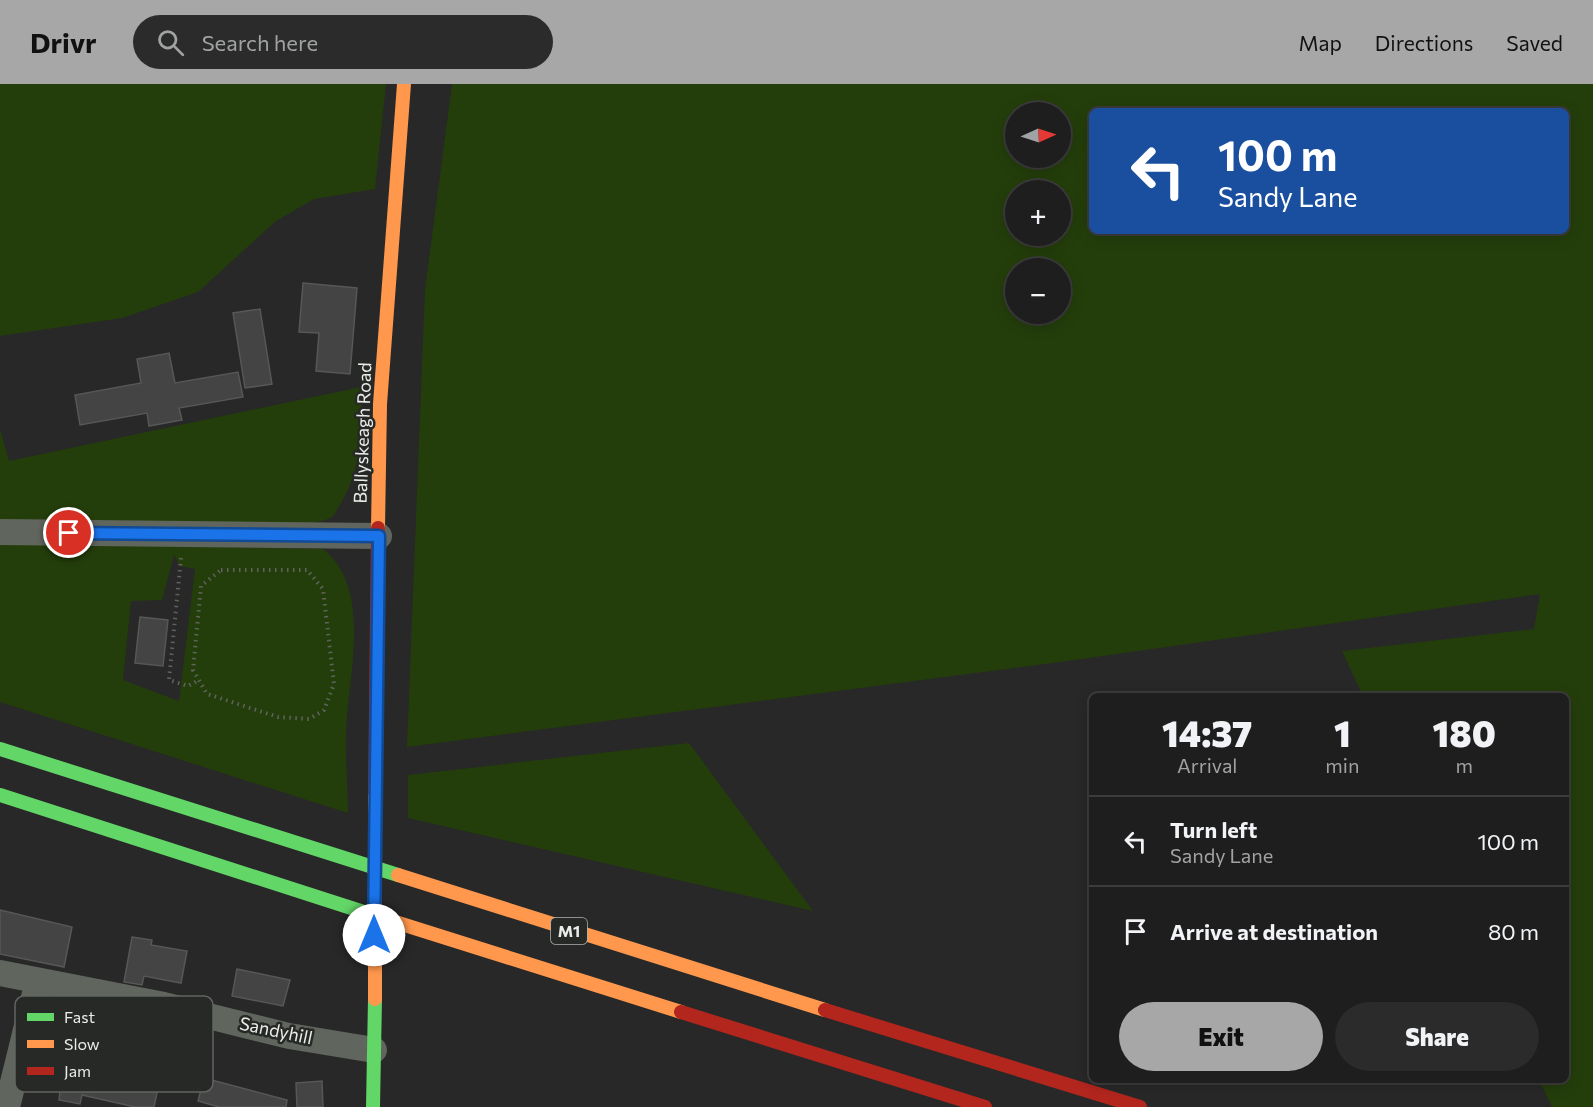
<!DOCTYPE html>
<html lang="en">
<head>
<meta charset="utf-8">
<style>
  body { margin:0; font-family:Commissioner,sans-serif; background:#2a2b2a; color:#f1f3f6; height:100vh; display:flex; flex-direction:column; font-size:22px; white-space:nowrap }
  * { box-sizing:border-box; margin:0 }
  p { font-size:20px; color:#a0a2a4 }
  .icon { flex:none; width:33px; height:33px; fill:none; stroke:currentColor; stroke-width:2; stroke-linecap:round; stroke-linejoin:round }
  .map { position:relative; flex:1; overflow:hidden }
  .details { position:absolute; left:1089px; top:609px; width:480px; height:390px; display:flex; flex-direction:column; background:#1d1e1d; border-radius:9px; box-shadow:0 3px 15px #0003,0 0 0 2px #3b3c3b }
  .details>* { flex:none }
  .guide { position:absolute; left:1089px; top:24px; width:480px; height:126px; border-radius:9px; box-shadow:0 3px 15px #0003,0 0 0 2px #3b3c3b; background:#1a4fa0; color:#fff; overflow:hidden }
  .needle { width:39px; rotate:87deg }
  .controls { position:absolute; left:1005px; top:18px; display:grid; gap:12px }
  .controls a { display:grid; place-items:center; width:66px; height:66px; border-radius:50%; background:#1d1e1d; box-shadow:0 3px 15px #0003,0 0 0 2px #3b3c3b; font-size:30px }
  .pin { position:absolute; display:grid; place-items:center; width:51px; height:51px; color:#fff; margin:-26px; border:3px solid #fff; border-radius:50%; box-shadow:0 2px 6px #0007 }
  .me { position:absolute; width:66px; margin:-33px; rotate:0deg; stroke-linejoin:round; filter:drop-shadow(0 0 4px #0008) }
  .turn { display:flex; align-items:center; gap:21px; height:126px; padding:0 30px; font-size:27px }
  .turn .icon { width:78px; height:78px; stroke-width:2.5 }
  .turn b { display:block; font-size:42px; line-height:51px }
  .eta { display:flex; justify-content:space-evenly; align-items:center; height:102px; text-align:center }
  .eta b { font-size:36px; font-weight:800; line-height:42px }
  .primary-button { display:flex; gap:12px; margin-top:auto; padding:12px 30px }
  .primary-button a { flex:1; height:69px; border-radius:36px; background:#a6a7a6; color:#111; font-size:24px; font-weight:800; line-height:69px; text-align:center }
  .primary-button a+a { background:#2a2b2a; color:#f1f3f6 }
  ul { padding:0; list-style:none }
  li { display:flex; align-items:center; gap:18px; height:90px; padding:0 30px; border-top:2px solid #3b3c3b }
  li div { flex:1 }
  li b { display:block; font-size:22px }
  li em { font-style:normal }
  header { display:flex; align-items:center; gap:36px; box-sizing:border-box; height:84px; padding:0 30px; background:#a6a7a6; color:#111 }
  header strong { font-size:28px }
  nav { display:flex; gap:33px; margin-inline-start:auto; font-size:21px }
  .search { width:420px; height:54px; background:#2a2b2a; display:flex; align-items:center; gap:15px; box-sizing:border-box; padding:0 21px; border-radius:33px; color:#a0a2a4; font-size:22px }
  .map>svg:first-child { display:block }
</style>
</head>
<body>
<header>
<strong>Drivr</strong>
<div class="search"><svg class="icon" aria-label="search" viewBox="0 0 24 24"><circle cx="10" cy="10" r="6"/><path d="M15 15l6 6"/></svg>Search here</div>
<nav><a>Map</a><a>Directions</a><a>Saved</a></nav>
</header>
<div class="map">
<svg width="1593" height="1023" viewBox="0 0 1593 1023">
  <rect width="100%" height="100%" fill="#272827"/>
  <path fill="#243e0b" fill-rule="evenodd" d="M0,0H386L375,105L314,115L276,137L198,208L122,234L0,252Z
    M452,0H1593V1023H1552L1539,996H1566V612H1363L1342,567L1534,545L1540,510L1053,579L407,663L425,206ZM1092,27H1566V147H1092ZM1016,28H1060V74H1016ZM1016,106H1060V152H1016ZM1016,184H1060V230H1016Z
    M361,303C363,344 362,385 340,421C337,425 335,430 332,433C326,437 316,438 309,439L0,436V345L9,377Z
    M0,459L323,465C374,505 347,595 346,650C345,676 348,703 348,729L0,618ZM174,471L180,482L195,485L179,617L123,596L131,517L162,516Z
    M689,659L813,827L408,734V691Z"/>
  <path fill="#434443" stroke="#565756" stroke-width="1.5" d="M303,199L357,204L350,290L316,287L319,249L299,248Z
    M260,225L272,300L245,304L233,229Z
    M169,269L175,299L238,288L243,313L179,324L182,336L149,342L147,329L80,341L75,311L141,299L137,275Z
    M140,533L168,536L163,582L135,579Z
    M0,826L72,843L64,883L0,870Z
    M132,853L152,856L151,861L187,867L181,899L144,892L142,901L124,898Z
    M237,885L290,896L283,922L232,912Z
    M53,974L105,984V987L159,999L154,1023H135L82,1011L80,1020L59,1016L60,1007L46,1004Z
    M204,994L287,1016L286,1023H219L198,1017Z
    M322,997L323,1023H297L296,999Z"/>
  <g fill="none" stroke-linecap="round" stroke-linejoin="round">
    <path stroke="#5f635d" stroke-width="4" stroke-dasharray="1.5 4.5" stroke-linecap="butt" d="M181,474L169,596L188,602L199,596
      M221,486H307L323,505L334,600L324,626L309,635L278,633L207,610L193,586L201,502Z"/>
    <path stroke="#60665d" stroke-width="26" d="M0,448L379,452
      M0,889L164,921L289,952L374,966
      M7,1023L38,897"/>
    <path stroke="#63d668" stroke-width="14" d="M0,665L398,791
      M0,711L373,831
      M373,1023L375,915"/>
    <path stroke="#ff974d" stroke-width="14" d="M378,444L380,320L404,0
      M398,791L825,926
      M373,831L681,928"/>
    <path stroke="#b3261e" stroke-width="14" d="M375,713L378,444
      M825,926L1140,1023
      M681,928L985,1023"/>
    <path stroke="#ff974d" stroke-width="14" d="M375,713V915"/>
  </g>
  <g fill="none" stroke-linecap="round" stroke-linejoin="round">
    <defs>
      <path id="route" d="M69,449L379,452L374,851"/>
    </defs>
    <use href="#route" stroke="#114b97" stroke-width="15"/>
    <use href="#route" stroke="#1a73e8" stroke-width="10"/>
  </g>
  <g text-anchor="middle" stroke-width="5" stroke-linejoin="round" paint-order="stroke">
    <rect fill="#272926" stroke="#b0b2af" stroke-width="1.5" x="551" y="834" width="36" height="26" rx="4.5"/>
    <g font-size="16" font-weight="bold" fill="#eaecea">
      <text x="569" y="853">M1</text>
    </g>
    <g font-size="18" fill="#eaecea" stroke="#272926">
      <text transform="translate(363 349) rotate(-88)" y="6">Ballyskeagh Road</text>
      <text transform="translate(276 947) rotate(12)" y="6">Sandyhill</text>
    </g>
  </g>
  <rect x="15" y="912" width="198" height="96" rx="9" fill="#272926" stroke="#626461" stroke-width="1.5"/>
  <rect x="27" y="929" width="27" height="8" fill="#63d668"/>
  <rect x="27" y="956" width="27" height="8" fill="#ff974d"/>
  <rect x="27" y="983" width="27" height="8" fill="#b3261e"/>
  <g font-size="16" fill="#eaecea">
    <text x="64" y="939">Fast</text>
    <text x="64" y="966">Slow</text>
    <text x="64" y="993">Jam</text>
  </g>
</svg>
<div class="controls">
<a><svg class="needle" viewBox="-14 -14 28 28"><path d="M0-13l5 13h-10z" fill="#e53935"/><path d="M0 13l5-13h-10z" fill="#a0a2a4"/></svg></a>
<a>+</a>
<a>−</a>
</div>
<div class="pin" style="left:69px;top:449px;background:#d93025"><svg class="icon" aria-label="arrive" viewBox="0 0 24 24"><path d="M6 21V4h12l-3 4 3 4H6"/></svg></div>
<svg class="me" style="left:374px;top:851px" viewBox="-20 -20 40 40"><circle r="19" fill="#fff"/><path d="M0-13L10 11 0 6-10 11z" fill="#1a73e8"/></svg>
<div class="guide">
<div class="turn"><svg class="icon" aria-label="left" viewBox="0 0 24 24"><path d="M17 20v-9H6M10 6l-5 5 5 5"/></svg><div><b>100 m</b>Sandy Lane</div></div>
</div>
<section class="details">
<div class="eta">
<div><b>14:37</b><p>Arrival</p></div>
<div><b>1</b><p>min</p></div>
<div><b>180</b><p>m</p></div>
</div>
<ul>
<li><svg class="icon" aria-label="left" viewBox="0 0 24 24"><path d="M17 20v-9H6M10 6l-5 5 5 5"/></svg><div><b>Turn left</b><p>Sandy Lane</p></div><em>100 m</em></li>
<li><svg class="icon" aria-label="arrive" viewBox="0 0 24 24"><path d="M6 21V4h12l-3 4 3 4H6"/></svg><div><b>Arrive at destination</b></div><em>80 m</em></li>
</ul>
<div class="primary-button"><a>Exit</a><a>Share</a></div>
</section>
</div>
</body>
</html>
